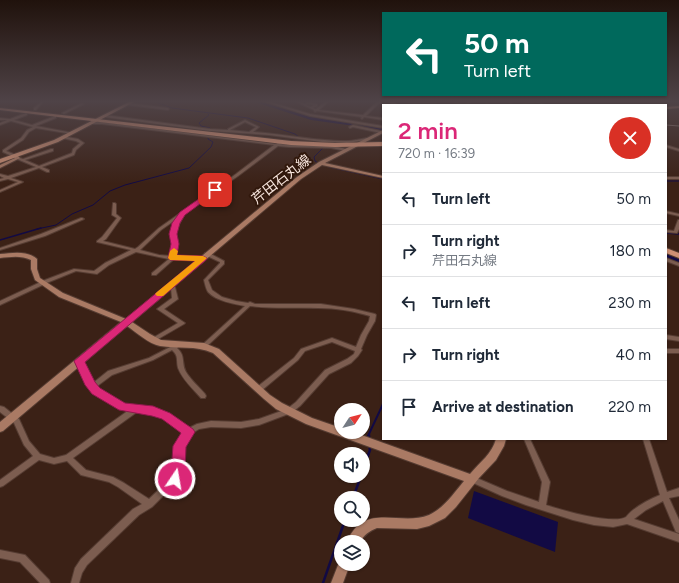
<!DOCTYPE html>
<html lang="en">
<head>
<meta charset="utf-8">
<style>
  body { margin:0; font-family:Figtree,"Noto Sans JP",sans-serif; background:#f6f6f7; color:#1f2937; height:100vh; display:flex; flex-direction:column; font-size:15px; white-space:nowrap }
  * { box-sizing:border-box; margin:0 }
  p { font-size:13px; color:#747a83 }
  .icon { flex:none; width:22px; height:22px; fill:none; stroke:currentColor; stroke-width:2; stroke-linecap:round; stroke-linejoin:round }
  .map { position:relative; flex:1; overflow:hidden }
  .sheet { position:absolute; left:382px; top:104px; width:285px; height:336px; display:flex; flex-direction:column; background:#fff; border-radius:0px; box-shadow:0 1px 3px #0004 }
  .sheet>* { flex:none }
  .top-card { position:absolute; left:382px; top:12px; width:285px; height:84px; border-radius:0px; box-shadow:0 1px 3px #0004; background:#00695c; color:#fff; overflow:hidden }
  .needle { width:26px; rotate:54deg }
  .controls { position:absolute; left:334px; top:403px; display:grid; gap:8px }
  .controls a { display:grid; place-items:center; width:36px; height:36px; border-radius:50%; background:#fff; box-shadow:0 1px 3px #0004; font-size:20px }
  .pin { position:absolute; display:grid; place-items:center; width:34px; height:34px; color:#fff; margin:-17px; border-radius:8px; box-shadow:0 2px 6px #0006 }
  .me { position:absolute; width:44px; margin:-22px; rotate:12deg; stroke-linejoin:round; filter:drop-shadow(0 0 3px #0008) }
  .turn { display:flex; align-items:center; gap:14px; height:84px; padding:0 16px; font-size:18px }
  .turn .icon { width:52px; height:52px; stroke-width:2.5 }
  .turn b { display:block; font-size:28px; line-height:34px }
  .round { display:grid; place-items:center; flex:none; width:42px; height:42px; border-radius:21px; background:#f6f6f7 }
  .overview { display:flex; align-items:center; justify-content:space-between; height:68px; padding:0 16px }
  h1 { font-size:24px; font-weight:600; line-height:30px; color:#db2777 }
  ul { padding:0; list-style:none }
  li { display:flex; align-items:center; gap:12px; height:52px; padding:0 16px; border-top:1px solid #e0e1e3 }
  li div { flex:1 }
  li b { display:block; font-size:15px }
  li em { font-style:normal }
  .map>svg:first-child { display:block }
</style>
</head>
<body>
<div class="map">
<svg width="679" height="583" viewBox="0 0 679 583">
  <rect width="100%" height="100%" fill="#3b2116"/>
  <path fill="#120a44" d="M474,491L558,522L555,552L468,518Z"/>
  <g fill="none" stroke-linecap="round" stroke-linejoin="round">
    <path stroke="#120a44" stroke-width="1" d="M156,102L172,108L248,118L295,134L300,138
      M208,114L209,115L199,123L201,126L210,128L208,130
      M318,163L315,161L314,157L324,147
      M329,167L383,179
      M666,181H679
      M37,229L56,225L72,214L93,205L110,191L125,185L189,168L211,147L213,142L208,139V136"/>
    <path stroke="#120a44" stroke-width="1.5" d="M666,233L679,234
      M0,240L41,228"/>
    <path stroke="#120a44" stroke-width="2" d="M368,436L383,404"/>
    <path stroke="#120a44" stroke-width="2.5" d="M369,435V439
      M363,470L370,450L369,445
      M353,498L361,476
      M323,583L345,520"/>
    <path fill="#120a44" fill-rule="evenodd" d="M255,102H262L312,117L355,122L383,128V132L355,126L311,120Z
      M666,254L679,259V264L666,259Z"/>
    <defs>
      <path id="street" d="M41,102H43L36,110H34V108Z
        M266,102H270L310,114L383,126V128L310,116Z
        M297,102H300L305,104L308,102L317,104V106L313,108L316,109L325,102H328L319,110L363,115L377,102H380L366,116L383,118V120L364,117L362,119L361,118L362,117L317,111L315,112L314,111V110ZM308,104L314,105L311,107L306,105Z
        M407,102H438C433,104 430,103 424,103C418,103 413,105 407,102Z
        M453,102H457L464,105L468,102H471C465,107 459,105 453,102Z
        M509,102H511L513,105H511Z
        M530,102H536L522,105H517Z
        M82,103L84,104L64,114L62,113Z
        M129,103L168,108L169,109L168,110L128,105V104Z
        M487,103L490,105H486V103Z
        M26,113L27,114V115L14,120L32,125L55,116H56V118L36,126L73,133L72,134L36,128L29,132L23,140L6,151L16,155V157H14L3,152V150L21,138L27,130L33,127L11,121L0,125V123L7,120H0V118L10,119Z
        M105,115L210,129L228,130V129L245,120L259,127L253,132C284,134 314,141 345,141C353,141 360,139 367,138L369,139L367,140L347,143L322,142L269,135L210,131L104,117V115ZM245,122L256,127L249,132L230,130Z
        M90,122H102L276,144L279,142L281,143L280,144C300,146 330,142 348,150L346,151L331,148L289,147L278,146L238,176L184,214V215L176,230L175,234L177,243L175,257H203L205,258V259H174L156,275H152V273L169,259L159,257L136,252L109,265L97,274L76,271L49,282L0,305V301L45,280L74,269L94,271L105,263L131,250L97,242V241L102,237L117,218L112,215L113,203H115L116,204V214L121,218L106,239L103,241L135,249L138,247L159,228L236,174L274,145L102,124H91L90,123ZM178,218L172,230L171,234L173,243L171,256L159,255L140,250L161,230Z
        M353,125L381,131L382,132L381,133L353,127L350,128L349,127Z
        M62,136L78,139L84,143L76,150L74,155L42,167L49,170V172H47L39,168L11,178L23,182L0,192V190L18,182L8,179L0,181V179L4,178L0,176V174L8,176L36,167L17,159V157L23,159L51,149H53V151L25,160L39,166L72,153L73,149L80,143L76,141L62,138Z
        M666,145L679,149V151L666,147Z
        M666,177H679V179H666Z
        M666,211L679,214V216L666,213Z
        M81,218H82L84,219L45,236L0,250V248L41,234Z
        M678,220H679V229L677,233L666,232V230L674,231Z
        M205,253H209L224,261V264L208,280L212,290L222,297L236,301L248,303L250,302L255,304H321L354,309L375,314L376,315L375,321L367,335L361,349L362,350L358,356L351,363L329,374L300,406L291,413L259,425L241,428L211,427L199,429L191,434L183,447L182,471L178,481L152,507L139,515L87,565L82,573L79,583H71L75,568L81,559L133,509L142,504L118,487L109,482L81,475L67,461L54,464L39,460L3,486L0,487V480L33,456L24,445L14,423L0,412V406L4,407L19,419L29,441L40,454L54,458L66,455L129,410L121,409L94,393L90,389L88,385L77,361L78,359H82L93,383L108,371L149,358L178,343L180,344L181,345L177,348C186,356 181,363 186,372C191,380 199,387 205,394L206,396L205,398H201C193,389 182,379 178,368C176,360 179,356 172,350L153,360L112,375L96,387L98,389L124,405L153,408L168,414L189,428L197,424L211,421L241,422L259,419L287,409L296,402L325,370L347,359L354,354L355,351L332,342L305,351L298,360L261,391H257L256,389L257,387L294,358L301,349L332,338L356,347L361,335L369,321L370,316C354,311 336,308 318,308C296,307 273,309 250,306L206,347H202L201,346L202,345L245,306C234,304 216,301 208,292C206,289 205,284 204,280L220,263V262L205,255ZM137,412C158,412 168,421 185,433L177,446L174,471L172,477L149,499L124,483L113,477L86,470L73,458Z
        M666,258L679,263V266L666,261Z
        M168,285H172L175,287L178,299L164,309L185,323L184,324L153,342L151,341L150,340L151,339L178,323L157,309L172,298L171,288L168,286Z
        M666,335L679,337V341L666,339Z
        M666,349H679V353H666Z
        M524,439H530L550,482L546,505C561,510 613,525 626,517C628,515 630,512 633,510C641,504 650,499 660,495L643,439H649L667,492L679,488V496L669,498L679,520V533L676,532L663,501L646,510L634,519L679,534V542L627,524L613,527L594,525L573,520L526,505L502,496L469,481L468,479L469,477L472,476L507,491L539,502L542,482Z
        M0,550L25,555L49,580L50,583H40L20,562L0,558Z"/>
      <path id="secondary" d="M383,130V133L325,163L383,176V178L322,165L301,179L132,322L150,334L161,340L204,343L219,349L270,395L282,403L312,418L341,428V432H353L470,474C480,462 492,454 496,439H506L504,446L496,460L479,478L456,507L445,518L429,526L417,529L377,528C369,531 364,535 360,542H347C364,501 400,527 429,515C444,508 454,493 464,481L306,424L276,409L264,399L213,353C195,345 178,349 160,346C149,344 136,332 127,326L3,431L0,432V422L121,322L59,297L35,280L31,269V260C21,255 10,257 0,258V254C12,253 27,250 37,259V269L40,278L63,293L126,319L297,177L319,162Z
        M13,155H17L20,158L0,168V165L15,158L13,156Z
        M341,559V564H350L343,583H331L340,560Z"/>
      <path id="primary" d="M129,102H134L58,142L0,163V159L54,140Z
        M388,102H394L399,105H393Z
        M666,248L679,253V258L666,253Z"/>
      <path id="highway" d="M679,106V108L666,109V107Z
        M0,108L291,141L335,143L383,142V146L335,147L291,145L0,110Z"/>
    </defs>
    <use href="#street" stroke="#553c32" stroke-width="2"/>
    <use href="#secondary" stroke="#553c32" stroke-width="2"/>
    <use href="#primary" stroke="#553c32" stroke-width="2"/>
    <use href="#highway" stroke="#553c32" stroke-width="2"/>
    <use href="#street" fill="#7c5d50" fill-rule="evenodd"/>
    <use href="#secondary" fill="#aa7a64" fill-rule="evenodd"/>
    <use href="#primary" fill="#ce9074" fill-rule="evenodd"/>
    <use href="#highway" fill="#efa382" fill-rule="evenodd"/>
    <path stroke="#968077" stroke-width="1" d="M536,102L547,105
      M666,125L679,126"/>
  </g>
  <linearGradient id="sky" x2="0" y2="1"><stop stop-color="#20120c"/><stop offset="0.55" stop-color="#4f4347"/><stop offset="1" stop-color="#4f4347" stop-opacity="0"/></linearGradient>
  <rect width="679" height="184" fill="url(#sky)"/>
  <path fill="#db2777" stroke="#8e194d" d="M213,189L219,190L185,215L180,223L177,234L179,244L177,255L203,256L207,258L206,260L85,362L95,382L100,388L125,403L153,406L170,413L193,429L195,432L186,447L185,471L180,483L175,485L170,483L168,479L171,471L173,446L181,433L162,419L152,416L119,410L92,394L85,385L74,361L195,261L170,260L168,258L171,244L169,234L172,223L180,212Z"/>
  <path fill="#f59e0b" d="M174,248L178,251L177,255L203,256L207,258L163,296H157L155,294L157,292L195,261L170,260L168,258L170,251Z"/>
  <g text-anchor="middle" stroke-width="4" stroke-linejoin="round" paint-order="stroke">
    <g font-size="14" fill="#f6e4dc" stroke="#31180c">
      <text transform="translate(281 179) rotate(-38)" y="5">芹田石丸線</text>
    </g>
  </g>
</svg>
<div class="controls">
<a><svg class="needle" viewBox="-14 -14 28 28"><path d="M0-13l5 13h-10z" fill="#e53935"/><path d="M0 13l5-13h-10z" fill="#747a83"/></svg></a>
<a><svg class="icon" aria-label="sound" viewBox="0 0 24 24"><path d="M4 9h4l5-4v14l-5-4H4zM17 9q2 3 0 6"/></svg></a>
<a><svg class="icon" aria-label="search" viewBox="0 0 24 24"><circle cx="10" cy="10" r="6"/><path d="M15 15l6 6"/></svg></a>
<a><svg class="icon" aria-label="layers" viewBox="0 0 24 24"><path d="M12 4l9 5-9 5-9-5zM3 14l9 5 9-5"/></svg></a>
</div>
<div class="pin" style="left:215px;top:190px;background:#d93025"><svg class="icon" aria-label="arrive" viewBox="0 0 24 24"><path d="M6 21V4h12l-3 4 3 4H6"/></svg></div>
<svg class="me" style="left:175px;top:479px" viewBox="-20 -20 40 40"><circle r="17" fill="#db2777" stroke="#fff" stroke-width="3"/><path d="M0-11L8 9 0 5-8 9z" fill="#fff"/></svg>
<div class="top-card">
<div class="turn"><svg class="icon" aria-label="left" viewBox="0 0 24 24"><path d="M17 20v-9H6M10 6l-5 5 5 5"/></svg><div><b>50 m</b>Turn left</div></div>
</div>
<section class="sheet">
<div class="overview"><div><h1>2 min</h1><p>720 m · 16:39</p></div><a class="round" style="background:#d93025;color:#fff"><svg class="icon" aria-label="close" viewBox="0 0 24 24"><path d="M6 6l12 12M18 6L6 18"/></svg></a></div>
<ul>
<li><svg class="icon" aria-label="left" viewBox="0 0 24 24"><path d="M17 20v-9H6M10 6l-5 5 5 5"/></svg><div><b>Turn left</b></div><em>50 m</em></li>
<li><svg class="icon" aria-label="right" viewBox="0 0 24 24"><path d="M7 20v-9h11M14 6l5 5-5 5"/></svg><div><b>Turn right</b><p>芹田石丸線</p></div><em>180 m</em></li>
<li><svg class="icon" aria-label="left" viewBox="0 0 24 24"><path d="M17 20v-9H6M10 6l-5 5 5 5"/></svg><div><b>Turn left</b></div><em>230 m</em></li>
<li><svg class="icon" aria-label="right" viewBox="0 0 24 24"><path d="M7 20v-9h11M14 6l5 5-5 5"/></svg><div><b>Turn right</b></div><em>40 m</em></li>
<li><svg class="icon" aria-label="arrive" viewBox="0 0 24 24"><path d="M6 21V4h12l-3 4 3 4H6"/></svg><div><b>Arrive at destination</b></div><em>220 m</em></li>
</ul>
</section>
</div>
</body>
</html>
